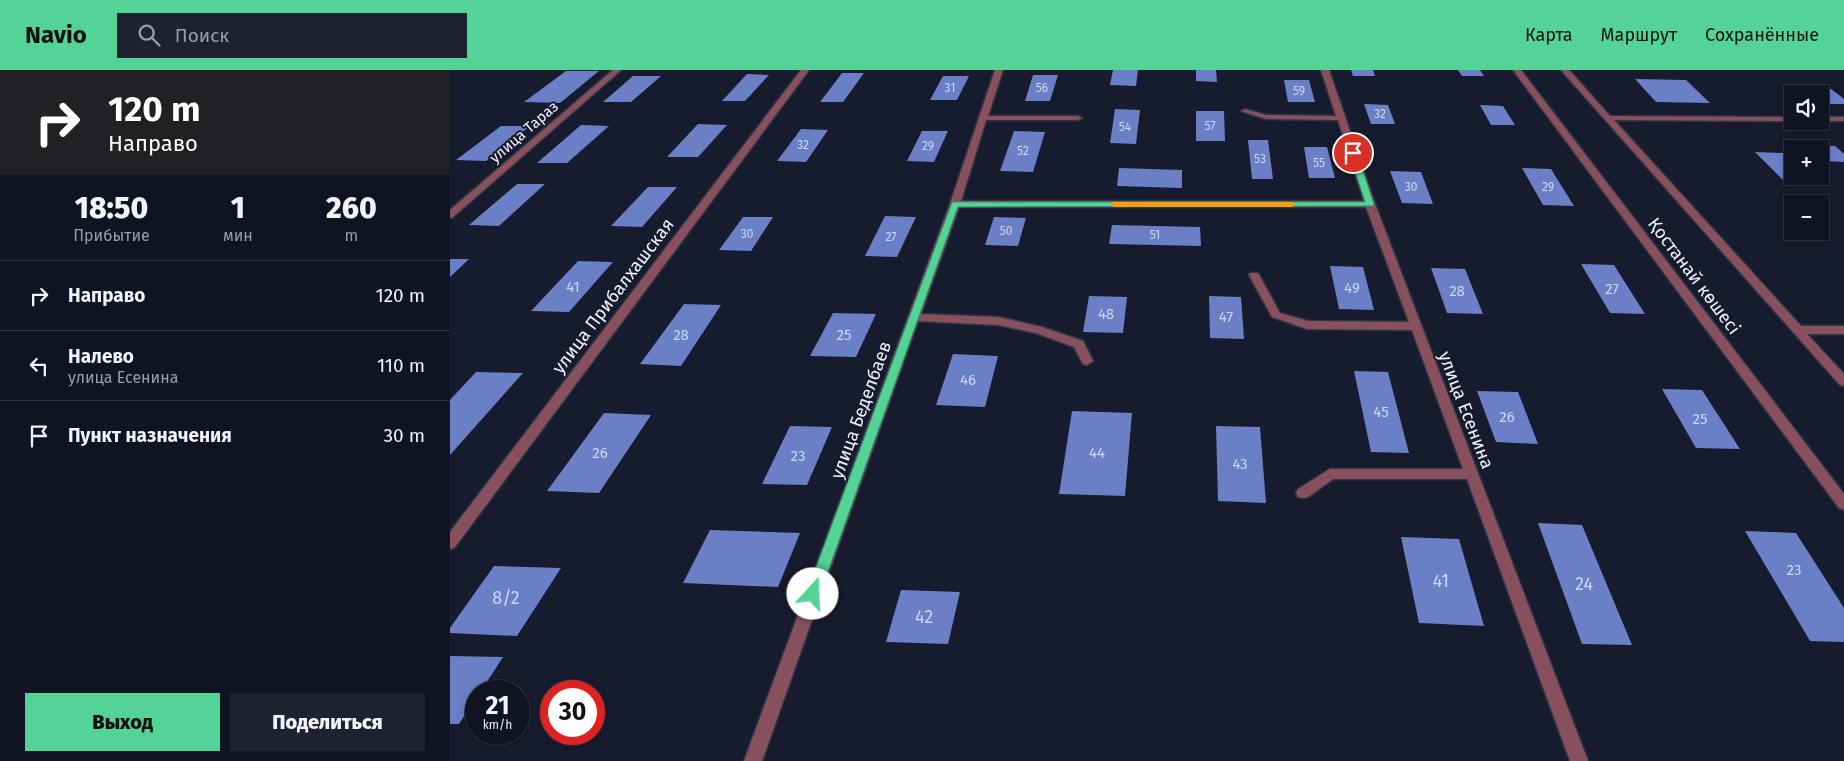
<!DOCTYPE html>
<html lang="ru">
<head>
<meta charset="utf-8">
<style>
  body { margin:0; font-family:"Fira Sans",sans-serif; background:#1e212f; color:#f1f3f6; height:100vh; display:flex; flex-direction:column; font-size:19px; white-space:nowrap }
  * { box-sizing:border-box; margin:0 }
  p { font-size:16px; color:#9c9ea5 }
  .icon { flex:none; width:28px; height:28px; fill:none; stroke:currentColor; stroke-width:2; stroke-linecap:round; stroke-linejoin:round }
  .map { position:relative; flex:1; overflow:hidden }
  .side { display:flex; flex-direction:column; background:#101422; width:450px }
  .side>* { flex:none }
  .hud { background:#202124; color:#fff; overflow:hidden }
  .controls { position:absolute; left:1334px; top:15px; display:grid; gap:10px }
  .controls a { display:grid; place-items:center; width:45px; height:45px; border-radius:0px; background:#101422; box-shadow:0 2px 8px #0003,0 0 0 1px #303340; font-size:25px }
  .speed { position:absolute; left:15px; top:610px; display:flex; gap:10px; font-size:25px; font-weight:700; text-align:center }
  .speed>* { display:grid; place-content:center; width:65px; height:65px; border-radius:50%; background:#101422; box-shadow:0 2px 8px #0003,0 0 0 1px #303340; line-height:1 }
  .speed small { font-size:12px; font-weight:400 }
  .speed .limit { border:8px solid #d22; background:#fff; color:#111 }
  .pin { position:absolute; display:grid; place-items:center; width:42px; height:42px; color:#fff; margin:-21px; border:2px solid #fff; border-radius:50%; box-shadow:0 1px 5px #0007 }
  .me { position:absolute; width:55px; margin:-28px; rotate:20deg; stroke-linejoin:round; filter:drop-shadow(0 0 4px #0008) }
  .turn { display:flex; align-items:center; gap:18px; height:105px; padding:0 25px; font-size:22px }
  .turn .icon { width:65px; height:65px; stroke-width:2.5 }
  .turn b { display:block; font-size:35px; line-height:42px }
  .eta { display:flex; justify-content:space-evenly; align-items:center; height:85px; text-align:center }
  .eta b { font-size:30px; font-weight:800; line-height:35px }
  .cta { display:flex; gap:10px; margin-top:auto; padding:10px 25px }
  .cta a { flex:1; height:58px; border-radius:0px; background:#53d396; color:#111; font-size:20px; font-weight:800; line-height:58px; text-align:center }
  .cta a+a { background:#1e212f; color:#f1f3f6 }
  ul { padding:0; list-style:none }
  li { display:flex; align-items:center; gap:15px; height:70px; padding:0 25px; border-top:1px solid #303340 }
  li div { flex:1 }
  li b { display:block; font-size:19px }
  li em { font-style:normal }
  header { display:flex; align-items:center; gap:30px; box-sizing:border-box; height:70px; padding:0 25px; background:#53d396; color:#111 }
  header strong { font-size:24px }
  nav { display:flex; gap:28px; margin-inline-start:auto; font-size:18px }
  .search { width:350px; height:45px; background:#1e212f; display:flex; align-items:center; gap:12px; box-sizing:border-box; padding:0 18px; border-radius:0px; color:#9c9ea5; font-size:19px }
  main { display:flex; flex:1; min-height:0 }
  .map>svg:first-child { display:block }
</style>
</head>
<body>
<header>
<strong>Navio</strong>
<div class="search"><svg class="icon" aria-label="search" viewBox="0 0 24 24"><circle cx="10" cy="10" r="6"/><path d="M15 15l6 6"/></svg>Поиск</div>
<nav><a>Карта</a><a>Маршрут</a><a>Сохранённые</a></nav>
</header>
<main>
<section class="side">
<div class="hud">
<div class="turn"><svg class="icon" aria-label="right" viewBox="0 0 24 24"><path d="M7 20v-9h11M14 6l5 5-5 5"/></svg><div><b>120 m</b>Направо</div></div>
</div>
<div class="eta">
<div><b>18:50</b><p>Прибытие</p></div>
<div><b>1</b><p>мин</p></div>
<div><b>260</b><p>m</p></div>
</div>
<ul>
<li><svg class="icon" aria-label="right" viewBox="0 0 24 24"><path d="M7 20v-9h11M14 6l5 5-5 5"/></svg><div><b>Направо</b></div><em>120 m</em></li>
<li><svg class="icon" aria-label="left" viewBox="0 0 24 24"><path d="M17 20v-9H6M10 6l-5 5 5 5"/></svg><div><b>Налево</b><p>улица Есенина</p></div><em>110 m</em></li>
<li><svg class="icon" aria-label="arrive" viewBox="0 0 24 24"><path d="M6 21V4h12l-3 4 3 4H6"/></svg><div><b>Пункт назначения</b></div><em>30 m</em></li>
</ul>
<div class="cta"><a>Выход</a><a>Поделиться</a></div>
</section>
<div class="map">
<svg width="1394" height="691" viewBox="0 0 1394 691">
  <rect width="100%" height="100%" fill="#161b2d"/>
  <path fill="#6a7fc6" d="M663,0H688L686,16L660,15Z
    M746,0H766L767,12L746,11Z
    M901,0H923L925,6H903Z
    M1008,0H1030L1034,6H1012Z
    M116,1H149L110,33L74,32Z
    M392,3H414L393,32H370Z
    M297,4L319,5L295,31H272Z
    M583,5H608L600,31H575Z
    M183,6H211L181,32H153Z
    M493,6H519L507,30H480Z
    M1185,9L1236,10L1260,33L1206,32Z
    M834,10H859L865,32H838Z
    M1348,19H1381L1394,29V34H1370V24H1355Z
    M914,34L938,35L945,54H921Z
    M1030,35L1053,36L1065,55H1041Z
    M665,39L690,40L686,74L660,73Z
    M746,41H774L775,71H746Z
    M248,54L277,55L248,87H217Z
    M131,55L159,56L117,93H87Z
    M51,56H80L36,91L6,90Z
    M351,59L378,60L356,92L327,91Z
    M472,61H498L484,92L457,91Z
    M564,61L595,62L583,102L550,101Z
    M798,70H818L823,109H802Z
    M1355,75L1385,76L1394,84V92L1373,91L1370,89V79H1359Z
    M854,77H877L885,108H859Z
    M1305,82L1333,83L1342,92V106H1358L1363,111H1334Z
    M669,98L732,100V118L667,116Z
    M1072,98L1101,99L1124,136L1093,135Z
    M940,101L971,102L983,134L952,133Z
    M67,114H95L49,156L19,155Z
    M198,117H227L192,157L161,156Z
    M435,146L466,147L447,187L415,186Z
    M293,147H323L301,181L269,180Z
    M544,147L576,148L568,176L535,175Z
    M662,155L750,157L751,176L659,174Z
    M0,189H19L0,207Z
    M128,191L163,192L119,242L81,241Z
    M1131,194L1164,195L1195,244L1160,243Z
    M880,196L913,197L924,240L889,239Z
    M981,198L1015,199L1033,244L997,243Z
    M639,226L677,227L673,263L633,262Z
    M759,226L791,227L794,269L760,268Z
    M234,234L271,235L231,296L190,294Z
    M383,243L426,244L406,287L360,286Z
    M503,284L548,286L535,337L486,335Z
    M904,301L938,302L959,383L921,382Z
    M26,302L73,303L0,385V330Z
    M1212,319L1252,320L1290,379L1246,378Z
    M1027,321L1068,322L1088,374L1046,372Z
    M622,341L682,343L675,426L609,424Z
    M154,343L201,345L149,423L97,421Z
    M340,356L382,357L357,415L312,414Z
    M766,356L810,357L816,433L768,431Z
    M1088,453L1132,455L1182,575L1132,574Z
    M260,460L350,463L328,517L233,513Z
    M1295,461L1346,463L1394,538V572L1360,571Z
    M951,467L1009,469L1034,556L969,553Z
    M44,496L111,498L67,566L0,563V558Z
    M451,520L510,522L498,574L436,572Z
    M0,586L53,587L31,621H26V628L9,654H0Z"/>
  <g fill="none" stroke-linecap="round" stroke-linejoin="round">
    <defs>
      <path id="minor" d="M163,0H171L3,147L0,148V140Z
        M351,0H359L5,477L0,479V462Z
        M545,0H553L538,46H628L632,48L628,50H536L511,131H914L888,50L816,49L791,41L795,39L816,45L886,46L871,0H879L925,134L1138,691H1120L1017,409H883L858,427L853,428L848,427L846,423L848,419L880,399H1013L962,260L857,259L822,247L799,205L800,203H808L830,243L858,251L959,252L916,137H509L471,244L548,247L592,257L633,271L643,291L637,295L633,294L624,277L586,263L548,255L468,251L312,691H294L500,134Z
        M1063,0H1071L1394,424V440L1389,438Z
        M1111,0H1119L1160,46L1342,47V51L1164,50L1351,256H1394V264H1357L1394,304V316L1390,315Z
        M1370,47H1394V51H1370Z"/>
    </defs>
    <use href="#minor" stroke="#303546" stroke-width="3"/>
    <use href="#minor" fill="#88505d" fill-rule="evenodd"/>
  </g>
  <path fill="#53d396" stroke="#368962" d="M900,81L907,83L924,134L923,136L508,137L370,524L368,529L363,531L358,529L356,524L502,132H915L899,83Z"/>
  <path fill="#f59e0b" d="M662,132H842L846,134L842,137H665L662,136Z"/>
  <g text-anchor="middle" stroke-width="4" stroke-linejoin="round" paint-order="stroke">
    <g font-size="12" fill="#ced6ef">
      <text x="500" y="22">31</text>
      <text x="592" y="22">56</text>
      <text x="849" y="25">59</text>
      <text x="930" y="48">32</text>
      <text x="760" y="60">57</text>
      <text x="675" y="61">54</text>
      <text x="353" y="79">32</text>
      <text x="478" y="80">29</text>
      <text x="573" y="85">52</text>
      <text x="810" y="93">53</text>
      <text x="869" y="97">55</text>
      <text x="961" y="121">30</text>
      <text x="1098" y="121">29</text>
      <text x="556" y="165">50</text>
      <text x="297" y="168">30</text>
      <text x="705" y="169">51</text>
      <text x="441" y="171">27</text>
    </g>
    <g font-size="15" fill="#eff3fd" stroke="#161b2d">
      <text transform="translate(74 62) rotate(-41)" y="5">улица Тараз</text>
    </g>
    <g font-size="15" fill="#ced6ef">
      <text x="123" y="222">41</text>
      <text x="902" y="223">49</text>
      <text x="1162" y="224">27</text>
      <text x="1007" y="226">28</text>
      <text x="656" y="249">48</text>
      <text x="776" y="252">47</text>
      <text x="231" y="270">28</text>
      <text x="394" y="270">25</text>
      <text x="518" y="315">46</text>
      <text x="931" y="347">45</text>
      <text x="1057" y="352">26</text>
      <text x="1250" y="354">25</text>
      <text x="150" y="388">26</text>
      <text x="647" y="388">44</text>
      <text x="348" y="391">23</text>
      <text x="790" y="399">43</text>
      <text x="1344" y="505">23</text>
    </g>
    <g font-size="18" fill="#eff3fd" stroke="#161b2d">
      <text transform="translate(1244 206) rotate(53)" y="6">Қостанай көшесі</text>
      <text transform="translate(163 226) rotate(-53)" y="6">улица Прибалхашская</text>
      <text transform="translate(411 340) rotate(-70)" y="6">улица Беделбаев</text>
      <text transform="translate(1016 340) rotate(69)" y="6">улица Есенина</text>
    </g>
    <g font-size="18" fill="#ced6ef">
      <text x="991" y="517">41</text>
      <text x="1134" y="520">24</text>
      <text x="56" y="534">8/2</text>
      <text x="474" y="553">42</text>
    </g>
  </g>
</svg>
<div class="controls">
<a><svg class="icon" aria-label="sound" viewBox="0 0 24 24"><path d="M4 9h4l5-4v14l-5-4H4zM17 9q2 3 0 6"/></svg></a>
<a>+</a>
<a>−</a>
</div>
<div class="speed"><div>21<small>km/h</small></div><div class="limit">30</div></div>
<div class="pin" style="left:903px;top:83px;background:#d93025"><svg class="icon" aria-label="arrive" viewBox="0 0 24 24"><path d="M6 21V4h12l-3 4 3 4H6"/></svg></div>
<svg class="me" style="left:363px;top:524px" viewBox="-20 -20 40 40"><circle r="19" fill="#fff"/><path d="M0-13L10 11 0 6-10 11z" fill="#53d396"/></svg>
</div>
</main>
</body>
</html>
